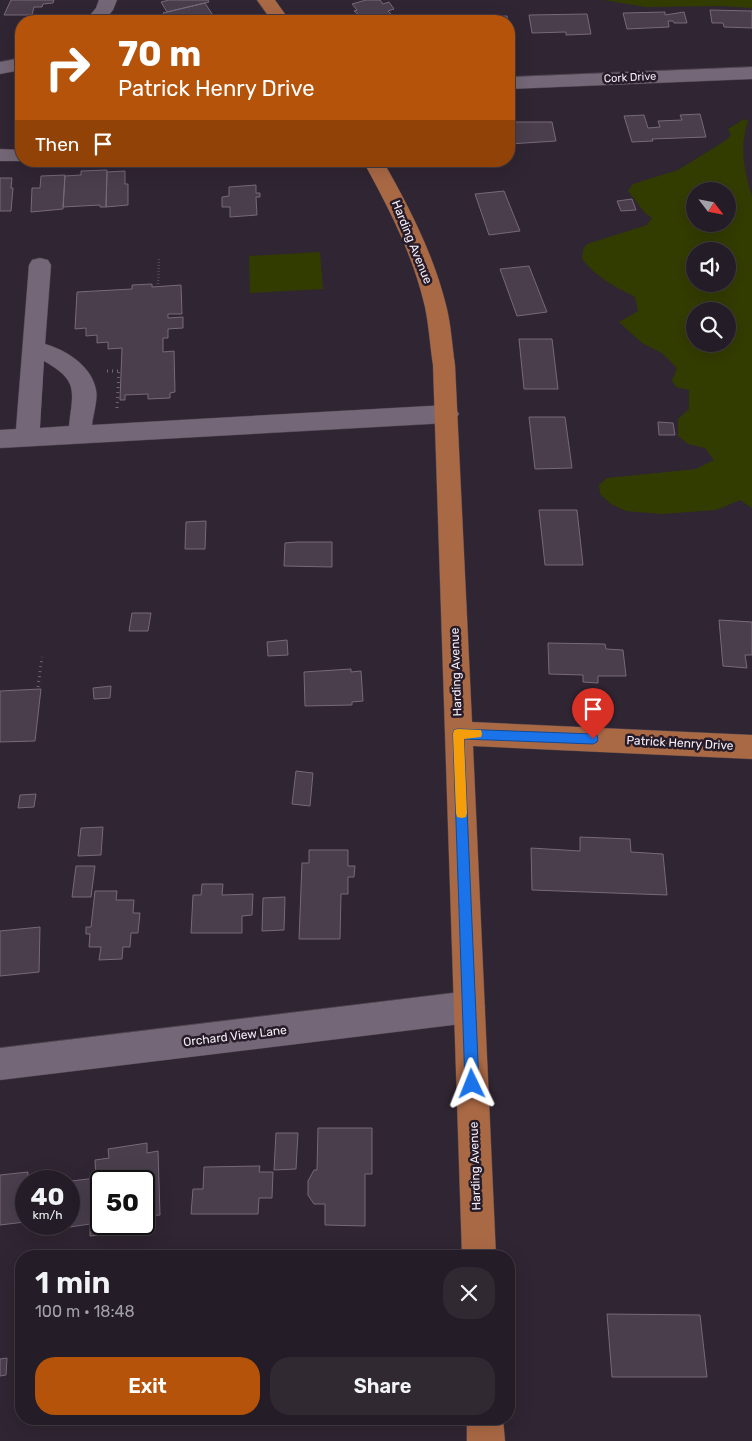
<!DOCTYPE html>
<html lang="en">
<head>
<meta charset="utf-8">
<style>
  body { margin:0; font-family:Rubik,sans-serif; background:#302932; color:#f1f3f6; height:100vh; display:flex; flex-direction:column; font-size:19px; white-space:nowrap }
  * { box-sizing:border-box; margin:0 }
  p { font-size:16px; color:#a3a1a7 }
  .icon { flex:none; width:28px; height:28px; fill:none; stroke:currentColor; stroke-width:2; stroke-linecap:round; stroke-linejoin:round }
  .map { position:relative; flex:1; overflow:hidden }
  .side { position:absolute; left:15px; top:1250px; width:500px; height:175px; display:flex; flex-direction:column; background:#241c26; border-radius:20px; box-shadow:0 5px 20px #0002,0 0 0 1px #413a43 }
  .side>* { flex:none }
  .banner { position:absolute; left:15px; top:15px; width:500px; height:152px; border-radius:20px; box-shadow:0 5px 20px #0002,0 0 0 1px #413a43; background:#b45309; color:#fff; overflow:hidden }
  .needle { width:32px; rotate:122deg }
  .buttons { position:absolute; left:686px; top:182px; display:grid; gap:10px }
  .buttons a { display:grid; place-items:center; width:50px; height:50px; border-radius:50%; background:#241c26; box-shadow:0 5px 20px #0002,0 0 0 1px #413a43; font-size:25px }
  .speed { position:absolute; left:15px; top:1170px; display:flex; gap:10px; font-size:25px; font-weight:700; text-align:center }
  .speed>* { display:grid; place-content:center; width:65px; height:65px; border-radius:50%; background:#241c26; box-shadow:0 5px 20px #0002,0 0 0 1px #413a43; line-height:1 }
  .speed small { font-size:12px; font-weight:400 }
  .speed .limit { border:2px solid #111; border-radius:8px; background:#fff; color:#111 }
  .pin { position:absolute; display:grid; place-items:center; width:42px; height:42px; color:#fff; margin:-51px -21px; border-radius:50% 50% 50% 0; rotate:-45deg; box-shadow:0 0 5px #0007 }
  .pin .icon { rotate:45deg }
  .me { position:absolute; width:55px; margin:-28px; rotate:358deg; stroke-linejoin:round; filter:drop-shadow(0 0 4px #0008) }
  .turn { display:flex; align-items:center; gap:18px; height:105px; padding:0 20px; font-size:22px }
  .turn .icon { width:65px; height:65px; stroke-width:2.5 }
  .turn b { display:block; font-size:35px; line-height:42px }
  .then { display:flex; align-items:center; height:48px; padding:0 20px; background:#0003; gap:10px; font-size:19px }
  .round { display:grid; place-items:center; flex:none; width:52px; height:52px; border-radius:20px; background:#302932 }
  .headline { display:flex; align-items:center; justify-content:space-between; height:85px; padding:0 20px }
  h1 { font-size:30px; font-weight:600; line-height:38px }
  .cta { display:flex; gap:10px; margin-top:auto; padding:10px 20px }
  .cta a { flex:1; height:58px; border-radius:20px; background:#b45309; color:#fff; font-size:20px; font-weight:600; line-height:58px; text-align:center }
  .cta a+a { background:#302932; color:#f1f3f6 }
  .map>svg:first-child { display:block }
</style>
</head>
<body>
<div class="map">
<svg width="752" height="1441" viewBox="0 0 752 1441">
  <rect width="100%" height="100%" fill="#302532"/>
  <path fill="#333c00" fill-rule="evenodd" d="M604,0H752V8L722,6L646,7Z
    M744,119L748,121C739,147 744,170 752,197V508L740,500L716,510L662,514L626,511L611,504L600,494L599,485L607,478L696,469L714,460L705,448L688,444L678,436V419L689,409V390L676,387L672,381L677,368L662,353L642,343L619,322L638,311L635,297C614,286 596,277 582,259L583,250L587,244L647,225L652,218L645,213L628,191L633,184L678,170L725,141L731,135L728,129ZM695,191H728V224H695ZM695,251H728V284H695ZM695,311H728V344H695Z
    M320,252L323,289L250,293L249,256Z"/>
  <path fill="#4a3e4d" stroke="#766979" d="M11,0H54L53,3L43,4L42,7H34L32,15H4Z
    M169,0H208L209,2L167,12L161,2Z
    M366,0H380L383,4L389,2L394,9L388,11L392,15L366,21L354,11L357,10L352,4Z
    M205,3L214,17L217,16L220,21H168L163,13Z
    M710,10L752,11V28L724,27L723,23H712Z
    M665,12V15L684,12L687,23H674L673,21H668L669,27L627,29L623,13Z
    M587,14L591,34L566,35V32L532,33L529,15Z
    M507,16L508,21H448L447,18Z
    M700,114L706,137L652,139L653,141L632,142L624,116L644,115L648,128L660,127L658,121L682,120L680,115Z
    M509,122H552L556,141L509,144Z
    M107,170L106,207H100V205L63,207L65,176L81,175V171Z
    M125,171V184H128V205L106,207L107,172Z
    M65,175L63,209L31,212L32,188H40L41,176Z
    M0,178H12L11,188H13L11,211H0Z
    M256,185V193H260V197H256L257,215L230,217V207H222V197L229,196V187Z
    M504,191L520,231L489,235L475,194Z
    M632,199L636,210L621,211L617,201Z
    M529,266L547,312L517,316L500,269Z
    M152,284V287L181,285L182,314H168V318L183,317V328L168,329V338H163V352L174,351L175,392L170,393V398L148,399V394L125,395V400H120L122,348L108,349V342L97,343V335L86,336V328L75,329L77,292L132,289V285Z
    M519,339H552L558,389H524Z
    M529,417H565L572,468L535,469Z
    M658,422L673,423L675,435H659Z
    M539,510H577L583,565H545Z
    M206,521L205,549H185L186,522Z
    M297,542H332V567L284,566L285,543Z
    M132,613H151L148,631H129Z
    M719,620L752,622V655H745L747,668L723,666Z
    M287,640L288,655L268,656L267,642Z
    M548,643L605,644L606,649L623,650L626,676H598V683L583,682V675L549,674Z
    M351,669V672L361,671L363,701L352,702V705L305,706L304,672Z
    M111,686L110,698L94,699L93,688Z
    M41,689L35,741L0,742V691Z
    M296,771L313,773L310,806L292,804Z
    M36,794L34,807L18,808L20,795Z
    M103,827L101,855L78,856L81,828Z
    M580,837L630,839L631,852L663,854L667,895L532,890L531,848L580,851Z
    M309,850H348V866H355L354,877H348V894H341L340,939H299L302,863H309Z
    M76,866H95L91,897H72Z
    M202,884H223L222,895L253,894L252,915L242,916V933H191L193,895H201Z
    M95,891H117L116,900H134L133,913H140L138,933H131L130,947H123L122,959L99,960L101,947H89L90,934H86V927H91Z
    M285,897L284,930L262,931L263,898Z
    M40,927L39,972L0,976V931Z
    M318,1128H372V1174H365V1226L325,1225V1204H314L308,1195V1181L314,1170H317Z
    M276,1133H298L296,1169L274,1170Z
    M147,1143V1153L158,1151L160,1215L144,1216V1181H101V1224H129V1232L90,1236V1224L70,1227L71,1181L96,1178L95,1160L109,1158L108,1149Z
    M260,1166L259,1172H273L272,1198H259L258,1214H191L193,1189H203L204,1167Z
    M28,1172L25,1222L0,1225V1175Z
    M607,1314L700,1315L707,1377H612Z
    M7,1358L6,1375L0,1376V1359Z"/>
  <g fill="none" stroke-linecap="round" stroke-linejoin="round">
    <defs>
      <path id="minor" d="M99,0H117L113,10L104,21H85L96,8Z
        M21,58V70L0,74V62Z
        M752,67V79L509,89V77Z
        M0,149L21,150V161H25H0Z
        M40,258L48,260L51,265L45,344C66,350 92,366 96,390C98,400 93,415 92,425L447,405L455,408L459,414L455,420L447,423L0,448V430L16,429L29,265L32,260ZM44,361C79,381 73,390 69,426L40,428Z
        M469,991L480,996L485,1007L480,1018L469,1023L0,1080V1048Z"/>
      <path id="major" d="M257,0H275L290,21H272Z
        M363,161H383C409,207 433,253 446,305C451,324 452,345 455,365L472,722L752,735V759L473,746L496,1256H462L433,365C430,346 429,326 425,307C413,255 389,208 363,161Z
        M467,1419H503L505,1441H467Z"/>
    </defs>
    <use href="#minor" stroke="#4d444f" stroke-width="1"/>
    <use href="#major" stroke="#4d444f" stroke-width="1"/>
    <path stroke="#706672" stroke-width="2.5" stroke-dasharray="0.5 2.5" stroke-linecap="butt" d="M158,287L159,258"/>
    <path stroke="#706672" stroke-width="3" stroke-dasharray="1 4" stroke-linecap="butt" d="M107,371H120
      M117,408L119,371
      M38,687L42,657"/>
    <use href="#minor" fill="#746777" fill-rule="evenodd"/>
    <use href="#major" fill="#aa6945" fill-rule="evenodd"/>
  </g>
  <path fill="#1a73e8" stroke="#114b97" d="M458,729L593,734L597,735L598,739L597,742L593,744L464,739L479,1084L477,1088L472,1090L467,1088L465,1084L453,734L454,730Z"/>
  <path fill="#f59e0b" d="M458,729L481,730L482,734L481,737L464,739L467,813L466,817L462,818L457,817L456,813L453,734L454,730Z"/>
  <g text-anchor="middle" stroke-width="5" stroke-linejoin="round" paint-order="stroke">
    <g font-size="11" fill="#f5eef7" stroke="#261b28">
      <text transform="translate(630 77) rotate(-3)" y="4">Cork Drive</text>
    </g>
    <g font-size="12" fill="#f5eef7" stroke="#261b28">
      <text transform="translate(412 242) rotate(68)" y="4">Harding Avenue</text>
      <text transform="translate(456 672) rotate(-92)" y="4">Harding Avenue</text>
      <text transform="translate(680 743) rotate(3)" y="4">Patrick Henry Drive</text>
      <text transform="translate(235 1036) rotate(-7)" y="4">Orchard View Lane</text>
      <text transform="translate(475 1166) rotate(-92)" y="4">Harding Avenue</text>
    </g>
  </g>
</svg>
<div class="buttons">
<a><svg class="needle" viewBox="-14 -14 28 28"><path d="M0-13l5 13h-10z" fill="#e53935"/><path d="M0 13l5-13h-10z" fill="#a3a1a7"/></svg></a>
<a><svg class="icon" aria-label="sound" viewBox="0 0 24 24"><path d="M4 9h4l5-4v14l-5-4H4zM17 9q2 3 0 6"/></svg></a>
<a><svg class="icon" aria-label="search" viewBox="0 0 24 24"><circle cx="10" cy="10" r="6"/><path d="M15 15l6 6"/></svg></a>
</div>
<div class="speed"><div>40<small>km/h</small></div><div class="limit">50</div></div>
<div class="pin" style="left:593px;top:739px;background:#d93025"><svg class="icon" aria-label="arrive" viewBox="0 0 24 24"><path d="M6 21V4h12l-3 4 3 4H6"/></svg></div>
<svg class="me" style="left:472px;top:1084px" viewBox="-20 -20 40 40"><path d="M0-17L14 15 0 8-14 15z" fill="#1a73e8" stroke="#fff" stroke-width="4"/></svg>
<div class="banner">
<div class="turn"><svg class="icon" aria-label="right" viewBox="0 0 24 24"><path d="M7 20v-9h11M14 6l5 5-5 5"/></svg><div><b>70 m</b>Patrick Henry Drive</div></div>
<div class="then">Then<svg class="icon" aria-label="arrive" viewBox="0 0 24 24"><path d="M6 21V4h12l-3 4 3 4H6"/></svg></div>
</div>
<section class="side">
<div class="headline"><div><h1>1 min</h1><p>100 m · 18:48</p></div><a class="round"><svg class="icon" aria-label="close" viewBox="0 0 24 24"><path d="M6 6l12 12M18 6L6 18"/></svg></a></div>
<div class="cta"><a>Exit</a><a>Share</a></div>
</section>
</div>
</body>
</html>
